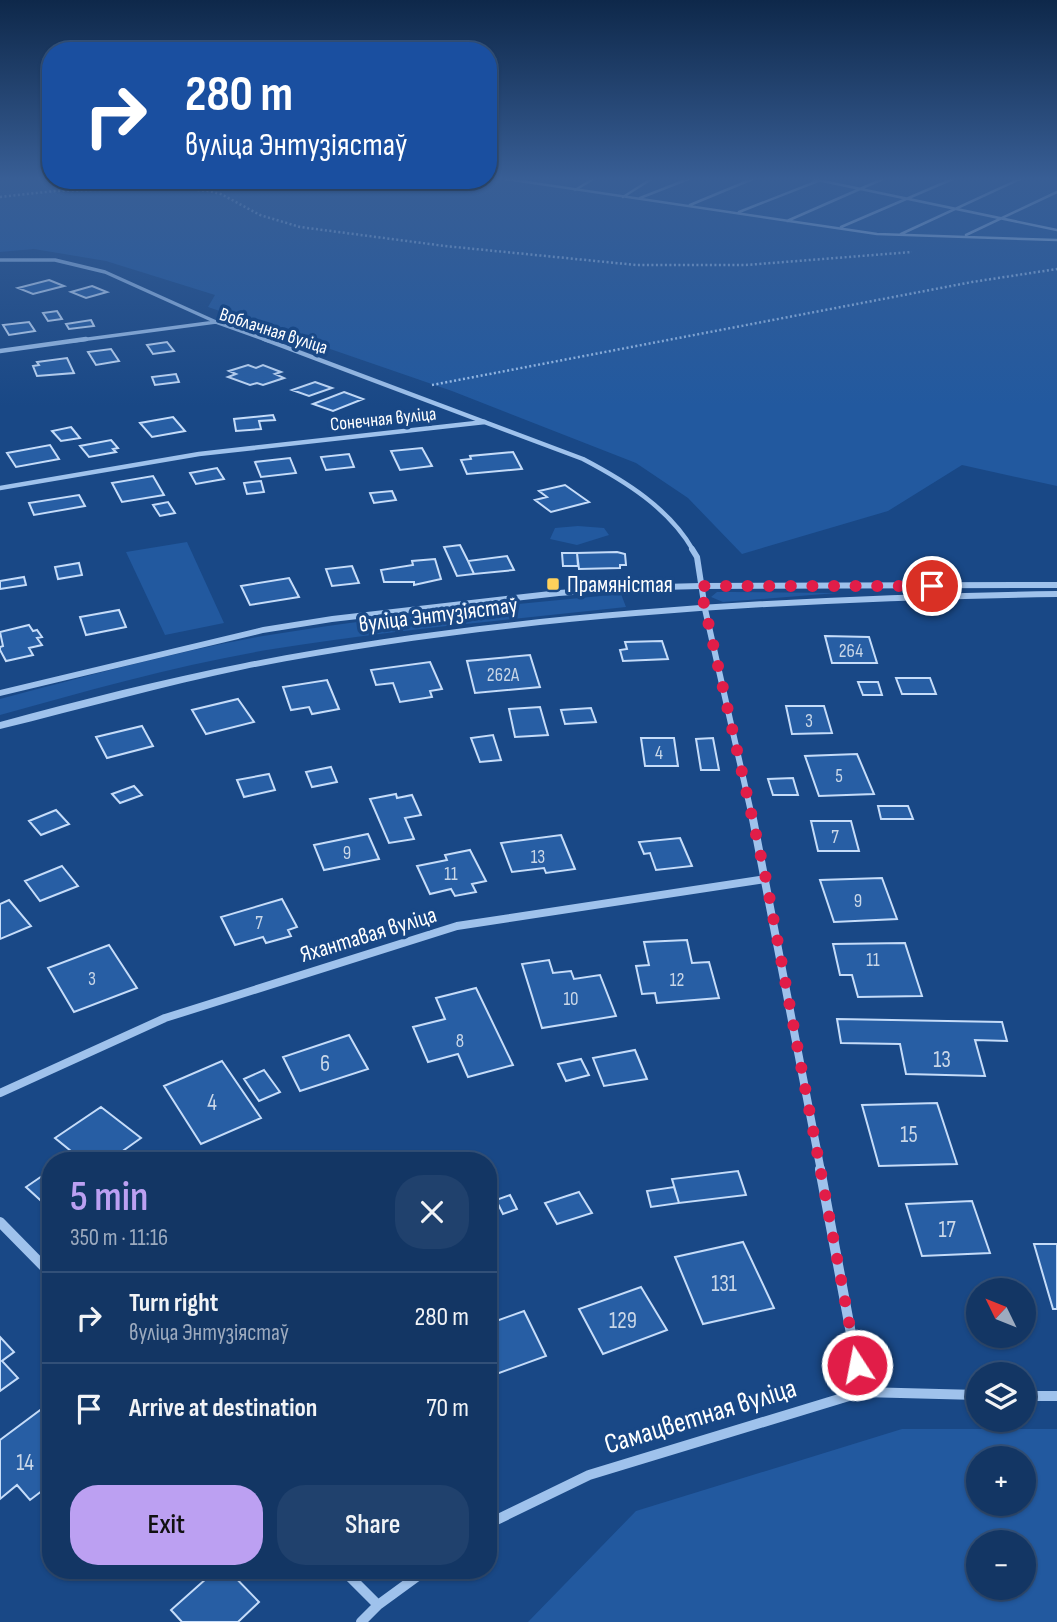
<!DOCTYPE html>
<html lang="en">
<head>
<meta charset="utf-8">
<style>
  body { margin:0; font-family:"Sofia Sans Condensed",sans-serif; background:#20416d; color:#f1f3f6; height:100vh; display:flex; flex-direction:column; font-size:26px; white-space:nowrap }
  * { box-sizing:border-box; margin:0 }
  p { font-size:23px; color:#9dabbf }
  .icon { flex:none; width:38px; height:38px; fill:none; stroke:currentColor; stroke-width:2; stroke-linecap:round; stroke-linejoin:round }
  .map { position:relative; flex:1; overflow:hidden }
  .panel { position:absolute; left:42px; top:1152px; width:455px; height:427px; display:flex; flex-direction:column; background:#133664; border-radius:28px; box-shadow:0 2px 5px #0004,0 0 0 2px #325078 }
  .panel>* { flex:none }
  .hud { position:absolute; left:42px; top:42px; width:455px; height:147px; border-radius:28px; box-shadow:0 2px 5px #0004,0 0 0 2px #325078; background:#1a4fa0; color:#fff; overflow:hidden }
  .needle { width:46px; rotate:313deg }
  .controls { position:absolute; left:966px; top:1278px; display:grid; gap:14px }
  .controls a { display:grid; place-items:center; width:70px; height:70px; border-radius:50%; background:#133664; box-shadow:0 2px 5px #0004,0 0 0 2px #325078; font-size:35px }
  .pin { position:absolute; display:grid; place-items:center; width:60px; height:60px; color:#fff; margin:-30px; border:4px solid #fff; border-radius:50%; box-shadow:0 2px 7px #0007 }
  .me { position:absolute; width:77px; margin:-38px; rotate:349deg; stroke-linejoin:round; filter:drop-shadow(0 0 5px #0008) }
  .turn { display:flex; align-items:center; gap:24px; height:147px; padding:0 28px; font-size:32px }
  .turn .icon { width:91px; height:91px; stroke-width:2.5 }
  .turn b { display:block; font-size:49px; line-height:60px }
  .round { display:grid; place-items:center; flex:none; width:74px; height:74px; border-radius:28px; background:#20416d }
  .overview { display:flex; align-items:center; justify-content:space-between; height:119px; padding:0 28px }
  h1 { font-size:42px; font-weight:600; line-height:52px; color:#bca0f2 }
  .cta { display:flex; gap:14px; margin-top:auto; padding:14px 28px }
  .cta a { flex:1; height:80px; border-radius:28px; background:#bca0f2; color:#111; font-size:28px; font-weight:600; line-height:80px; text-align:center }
  .cta a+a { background:#20416d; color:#f1f3f6 }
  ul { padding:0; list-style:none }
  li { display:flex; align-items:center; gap:21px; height:91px; padding:0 28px; border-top:2px solid #325078 }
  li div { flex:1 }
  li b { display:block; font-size:26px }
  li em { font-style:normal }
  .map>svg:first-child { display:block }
</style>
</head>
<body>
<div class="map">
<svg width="1057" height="1622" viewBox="0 0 1057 1622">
  <rect width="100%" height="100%" fill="#194886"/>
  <path fill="#22599f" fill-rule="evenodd" d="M0,178L468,181L488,178H1057V486L962,465L888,511L742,554L688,498L636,463L452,391L208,307L215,295L106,261L34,249L0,252Z
    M578,526L604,528L609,535L577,545L550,539L555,528Z
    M187,542L224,623L165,635L126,552Z
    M717,592H732L837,593L723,602L711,597Z
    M621,594L626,607C508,620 390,630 273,649C181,664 90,690 0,715V699C87,676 174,652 263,636C381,616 501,606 621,594Z
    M902,1429H1057V1622H528L636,1511ZM978,1458H1024V1503H978ZM978,1542H1024V1587H978Z"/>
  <path fill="#275ea4" stroke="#c5dcf9" stroke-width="2" d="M49,280L64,286L33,294L18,288Z
    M92,286L107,292L86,298L71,292Z
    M57,311L62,319L48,321L43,313Z
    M91,320L94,326L69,329L66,324Z
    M29,322L35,331L9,335L3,325Z
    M167,342L174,351L153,354L147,345Z
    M111,349L119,361L96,365L88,352Z
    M67,358L74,373L37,376L33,366L39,365L37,362Z
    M248,365L256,368L263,365L281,372L275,374L284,378L263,385L257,383L250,385L228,377L236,374L229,371Z
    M176,374L179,382L155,385L152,377Z
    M315,382L332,388L309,396L292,390Z
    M344,392L363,399L333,411L313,404Z
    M273,415L275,420L259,421L261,429L236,431L234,419Z
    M173,417L185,431L152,437L140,423Z
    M71,427L80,438L61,441L52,431Z
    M111,440L118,448L113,449L116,452L89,457L80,446Z
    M50,445L59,459L16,467L7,453Z
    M422,448L432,466L400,470L391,451Z
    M513,452L522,469L467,474L461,460L471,459L470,456Z
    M349,454L354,467L326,470L321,457Z
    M290,458L296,473L261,477L255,462Z
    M217,468L224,479L196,484L190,473Z
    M153,476L164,495L122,502L112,483Z
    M261,481L264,492L247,494L244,483Z
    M565,485L589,502L551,512L535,500L547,497L539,491Z
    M392,491L396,500L374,503L370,493Z
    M79,495L85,506L34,515L29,503Z
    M168,502L175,513L160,516L153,505Z
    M460,545L468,561L474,574L457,576L444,547Z
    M617,552L625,554L626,565H620V568L579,569L577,553Z
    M562,553H577L578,566H563Z
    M507,556L514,570L474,574L468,561Z
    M435,559L441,579L414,585V582H384L381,570L413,565L412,561Z
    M79,563L82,575L58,579L55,567Z
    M352,566L359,583L332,586L326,569Z
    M24,577L26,585L0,589V581Z
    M289,578L299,597L250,605L241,586Z
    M119,610L126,627L86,635L80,617Z
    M29,625L33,631L37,630L42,637L37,638L42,645L29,648L33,655L6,661L0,650V647L3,646L0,632Z
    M825,636L869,637L877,663H832Z
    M662,641L668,659L623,661L620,650L627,649L625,642Z
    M530,655L540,687L475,693L467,661Z
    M430,662L442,689L430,691L432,697L400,702L393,683L376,685L371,670Z
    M896,678H930L936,694H902Z
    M327,680L339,709L312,714L309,707L291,710L283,687Z
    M858,682H878L882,695H863Z
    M238,699L254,722L206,734L192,710Z
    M786,706H824L832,733L792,734Z
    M540,707L548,735L515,737L509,709Z
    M591,708L596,722L565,724L561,710Z
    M142,726L153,746L107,758L96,737Z
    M493,735L501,760L480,762L471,738Z
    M641,738H674L678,766H645Z
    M713,738L719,770H701L696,739Z
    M857,754L874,794L819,796L805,756Z
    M331,767L337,782L312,787L306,772Z
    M269,774L275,790L244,797L237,780Z
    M793,778L798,795H773L768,779Z
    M134,786L142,795L120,803L112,794Z
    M396,794L397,798L412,795L421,815L405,818L414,839L389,843L370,799Z
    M878,806H908L913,819H881Z
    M56,810L69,824L41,835L29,821Z
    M811,821H851L859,851H818Z
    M368,834L379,859L324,870L314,845Z
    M561,835L575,869L546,873L544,868L512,872L501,843Z
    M680,838L692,866L656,870L650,853L644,854L639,842Z
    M470,850L486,881L472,884L476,892L455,896L451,889L430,894L417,866L447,860L445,855Z
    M62,866L78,886L40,901L25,881Z
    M882,878L897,919L834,922L820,880Z
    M282,899L297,927L288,930L291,936L266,943L263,937L235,945L221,917Z
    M9,900L31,926L0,939V904Z
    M687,940L692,963L709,962L719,998L657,1003L655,993L642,994L636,966L649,965L644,942Z
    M905,943L922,996L858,997L852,975H840L833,944Z
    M109,945L137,988L74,1012L48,968Z
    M549,960L553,973L571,971L574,979L600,975L616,1016L542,1028L522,964Z
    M476,988L513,1065L468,1077L458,1054L428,1062L413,1027L445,1019L436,998Z
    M837,1019L1002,1022L1007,1041L975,1040L985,1076L906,1074L900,1044L841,1043Z
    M349,1035L368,1069L300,1091L283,1057Z
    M635,1050L647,1079L604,1086L593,1058Z
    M581,1059L589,1075L566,1081L558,1064Z
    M222,1061L261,1118L201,1144L164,1086Z
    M264,1070L280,1092L259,1101L244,1079Z
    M937,1103L957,1164L879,1166L862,1105Z
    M101,1107L141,1138L110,1160H82L55,1138Z
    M738,1171L746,1195L679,1203L672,1179Z
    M48,1172L51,1175L50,1209L26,1187Z
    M674,1187L679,1203L651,1207L647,1191Z
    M579,1192L592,1213L557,1224L545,1203Z
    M510,1195L517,1209L503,1214L496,1200Z
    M972,1201L990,1253L922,1256L906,1204Z
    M743,1242L774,1308L703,1324L675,1257Z
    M1034,1244H1057V1309H1053Z
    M641,1287L667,1330L603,1354L579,1309Z
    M524,1311L546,1356L488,1377V1324Z
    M0,1337L14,1352L2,1361L18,1378L0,1391Z
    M51,1402V1484L30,1500L17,1485L0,1499V1440Z
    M216,1570H228L259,1602L238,1622H182L171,1610Z"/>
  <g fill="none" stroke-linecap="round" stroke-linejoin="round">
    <path stroke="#9fc2ec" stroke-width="2.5" stroke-dasharray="2 2.5" stroke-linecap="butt" d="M0,197L55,191L178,188L208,191L221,194L260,215L300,227L445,246L636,265H746L912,252
      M432,385L972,282L1057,269"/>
    <path stroke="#9fc2ec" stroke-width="2.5" d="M499,178L877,234L1057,240
      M808,178L1057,230
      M575,190L595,178
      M623,197L653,178
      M640,198L691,178
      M690,205L755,178
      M739,212L818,181
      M787,221L885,178
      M841,227L955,178
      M901,234L1022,178
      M966,235L1057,192"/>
    <path stroke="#9fc2ec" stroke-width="3.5" d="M0,260H55L105,272L216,322L269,341
      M73,341L216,322"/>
    <path stroke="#9fc2ec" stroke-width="4.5" d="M264,339L583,459C625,481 669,508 693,550
      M0,351L86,339
      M0,488L199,454L485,422"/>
    <path stroke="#9fc2ec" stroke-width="6" d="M692,549L697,557L705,609L753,821"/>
    <path stroke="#9fc2ec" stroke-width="8" d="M753,819L821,1171
      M0,1093L165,1018L457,926L766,879"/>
    <path stroke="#9fc2ec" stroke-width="10" d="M820,1169L862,1392
      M0,1222L51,1274
      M1024,1396H1057
      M488,1524L589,1475L862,1392L978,1395
      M343,1570L378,1605
      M361,1622L378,1605L426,1570"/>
    <path fill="#9fc2ec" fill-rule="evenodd" d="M1057,582V588L700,589L625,591L559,596L332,622L263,633L0,696V690L263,627L332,616L559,590L625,585L700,583Z
      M1057,591V597C789,601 508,617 245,669C162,686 82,709 0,729V722C81,700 162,679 245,663C508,611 789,595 1057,591Z"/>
  </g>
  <linearGradient id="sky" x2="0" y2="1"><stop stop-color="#0e284a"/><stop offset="0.44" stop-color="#385e95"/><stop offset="1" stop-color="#385e95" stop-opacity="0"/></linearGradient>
  <rect width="1057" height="406" fill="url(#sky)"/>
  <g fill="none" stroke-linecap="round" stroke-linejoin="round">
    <path stroke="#e11d48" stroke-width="12" stroke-dasharray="0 21.6" d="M857,1365L766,879L700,586H932"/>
  </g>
  <rect fill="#ffd15b" stroke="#194886" stroke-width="2.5" x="546" y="577" width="14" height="14" rx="3.5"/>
  <g text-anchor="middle" stroke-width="7" stroke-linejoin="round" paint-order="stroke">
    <g font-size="19" fill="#fff" stroke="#194886">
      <text transform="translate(274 330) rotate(18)" y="7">Воблачная вуліца</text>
      <text transform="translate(383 418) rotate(-6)" y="7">Сонечная вуліца</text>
    </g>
    <g font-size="19" fill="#c9d7e8">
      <text x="851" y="657">264</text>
      <text x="503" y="681">262А</text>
      <text x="809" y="727">3</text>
      <text x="659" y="759">4</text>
      <text x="839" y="782">5</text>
      <text x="835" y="843">7</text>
      <text x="347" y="859">9</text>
      <text x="538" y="863">13</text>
      <text x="451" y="880">11</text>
      <text x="858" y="907">9</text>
      <text x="259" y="929">7</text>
      <text x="873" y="966">11</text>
      <text x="92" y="985">3</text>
      <text x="677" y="986">12</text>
      <text x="571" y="1005">10</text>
      <text x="460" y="1047">8</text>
    </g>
    <g font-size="23" fill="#fff" stroke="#194886" text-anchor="start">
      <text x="567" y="592">Прамяністая</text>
    </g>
    <g font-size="23" fill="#fff" stroke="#194886">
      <text transform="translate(438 614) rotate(-7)" y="8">вуліца Энтузіястаў</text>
      <text transform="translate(368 934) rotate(-17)" y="8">Яхантавая вуліца</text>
    </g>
    <g font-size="23" fill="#c9d7e8">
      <text x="942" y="1067">13</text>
      <text x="325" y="1071">6</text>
      <text x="212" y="1110">4</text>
      <text x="909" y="1142">15</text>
      <text x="947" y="1237">17</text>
      <text x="724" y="1291">131</text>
      <text x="623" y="1328">129</text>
      <text x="25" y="1470">14</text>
    </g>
    <g font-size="28" fill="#fff" stroke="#194886">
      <text transform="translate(700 1415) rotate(-17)" y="10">Самацветная вуліца</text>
    </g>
  </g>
</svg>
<div class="controls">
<a><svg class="needle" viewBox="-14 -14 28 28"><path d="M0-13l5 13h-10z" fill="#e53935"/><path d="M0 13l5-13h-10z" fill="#9dabbf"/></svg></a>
<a><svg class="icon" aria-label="layers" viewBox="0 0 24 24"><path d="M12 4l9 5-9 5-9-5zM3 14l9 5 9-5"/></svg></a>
<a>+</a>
<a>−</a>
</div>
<div class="pin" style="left:932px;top:586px;background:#d93025"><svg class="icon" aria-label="arrive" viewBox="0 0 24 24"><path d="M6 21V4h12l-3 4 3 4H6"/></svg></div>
<svg class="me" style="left:857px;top:1365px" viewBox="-20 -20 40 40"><circle r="17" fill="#e11d48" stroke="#fff" stroke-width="3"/><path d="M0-11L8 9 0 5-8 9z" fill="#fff"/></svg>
<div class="hud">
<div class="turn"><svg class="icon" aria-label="right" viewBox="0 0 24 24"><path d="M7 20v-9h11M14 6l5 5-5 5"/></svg><div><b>280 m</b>вуліца Энтузіястаў</div></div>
</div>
<section class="panel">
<div class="overview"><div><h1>5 min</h1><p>350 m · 11:16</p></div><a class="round"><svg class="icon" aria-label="close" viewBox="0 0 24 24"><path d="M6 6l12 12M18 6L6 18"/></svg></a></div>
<ul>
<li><svg class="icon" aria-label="right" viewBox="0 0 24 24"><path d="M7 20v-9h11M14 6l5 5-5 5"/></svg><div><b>Turn right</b><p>вуліца Энтузіястаў</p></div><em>280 m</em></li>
<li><svg class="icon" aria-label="arrive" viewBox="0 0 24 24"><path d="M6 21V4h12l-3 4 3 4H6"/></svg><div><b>Arrive at destination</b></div><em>70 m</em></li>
</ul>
<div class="cta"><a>Exit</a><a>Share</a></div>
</section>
</div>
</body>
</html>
